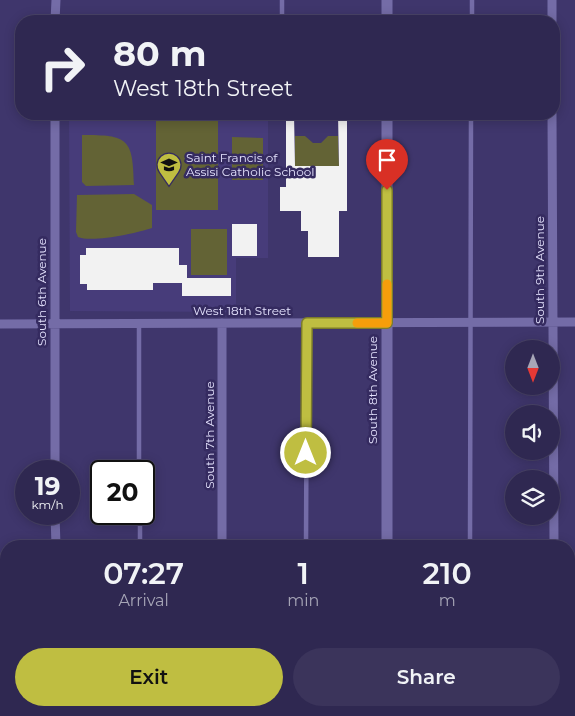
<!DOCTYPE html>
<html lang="en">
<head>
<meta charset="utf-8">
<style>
  body { margin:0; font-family:Montserrat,sans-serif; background:#3b345b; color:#f1f3f6; height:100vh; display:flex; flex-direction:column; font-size:19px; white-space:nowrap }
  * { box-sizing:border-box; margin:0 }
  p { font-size:16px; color:#a7a6b7 }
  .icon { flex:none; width:28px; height:28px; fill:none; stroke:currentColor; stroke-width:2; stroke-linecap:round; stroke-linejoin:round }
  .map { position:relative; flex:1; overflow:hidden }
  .sheet { position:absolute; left:0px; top:540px; width:575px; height:176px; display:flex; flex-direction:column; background:#2f2851; border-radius:20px 20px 0 0; box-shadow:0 2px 12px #0003,0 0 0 1px #4a4468 }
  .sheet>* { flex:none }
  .banner { position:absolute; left:15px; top:15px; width:545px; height:105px; border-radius:20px; box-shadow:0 2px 12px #0003,0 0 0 1px #4a4468; background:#2f2851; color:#f1f3f6; overflow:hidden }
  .needle { width:32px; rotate:180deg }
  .buttons { position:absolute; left:505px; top:340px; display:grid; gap:10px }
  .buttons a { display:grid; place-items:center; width:55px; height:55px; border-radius:50%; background:#2f2851; box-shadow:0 2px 12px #0003,0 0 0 1px #4a4468; font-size:25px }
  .speed { position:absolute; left:15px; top:460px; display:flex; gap:10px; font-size:25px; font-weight:700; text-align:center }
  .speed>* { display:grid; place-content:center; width:65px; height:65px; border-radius:50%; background:#2f2851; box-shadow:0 2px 12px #0003,0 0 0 1px #4a4468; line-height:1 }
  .speed small { font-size:12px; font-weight:400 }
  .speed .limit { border:2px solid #111; border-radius:8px; background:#fff; color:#111 }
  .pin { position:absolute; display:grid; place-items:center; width:42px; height:42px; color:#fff; margin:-51px -21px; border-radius:50% 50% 50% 0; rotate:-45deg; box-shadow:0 0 5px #0007 }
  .pin .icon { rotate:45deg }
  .me { position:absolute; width:55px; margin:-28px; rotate:0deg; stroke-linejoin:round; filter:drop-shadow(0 0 4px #0008) }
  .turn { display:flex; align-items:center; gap:18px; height:105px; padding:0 15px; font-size:22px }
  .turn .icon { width:65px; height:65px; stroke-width:2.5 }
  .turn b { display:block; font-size:35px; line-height:42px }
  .eta { display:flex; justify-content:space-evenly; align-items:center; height:85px; text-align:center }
  .eta b { font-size:30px; font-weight:600; line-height:35px }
  .cta { display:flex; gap:10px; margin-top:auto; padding:10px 15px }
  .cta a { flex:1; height:58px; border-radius:30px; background:#bfbe41; color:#111; font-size:20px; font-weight:600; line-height:58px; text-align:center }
  .cta a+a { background:#3b345b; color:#f1f3f6 }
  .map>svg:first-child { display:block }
</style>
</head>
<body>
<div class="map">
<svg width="575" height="716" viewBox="0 0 575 716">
  <rect width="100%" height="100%" fill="#3f366c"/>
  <path fill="#473c7a" d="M69,114H268V258H236V312L70,311Z
    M399,710H564V716H399Z"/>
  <path fill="#636335" d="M156,114H218V210H156Z
    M82,135C128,135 133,138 134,185L86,186L82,182Z
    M295,136H305L313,143H321L328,136H338L339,166H295Z
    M232,137L263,138V180H232Z
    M134,194L152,205V228C137,233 92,243 78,237L76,232L77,195Z
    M191,229H227V275H191Z"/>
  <path fill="#f2f2f2" d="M286,114H294L295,166H339L338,114H347V211H339V257H308V231H301V211H280V187H286Z
    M232,224H257V256H232Z
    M86,248H179V265H187V278H231V296H182V283H153V290H87V284H80V255H86Z"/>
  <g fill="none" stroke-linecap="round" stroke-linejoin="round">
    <path stroke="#746ca7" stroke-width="4.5" d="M282,0V21
      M472,21V0
      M139,323V471
      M140,514V546
      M306,546L307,323
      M470,546L471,114
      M141,710V716
      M305,710V716"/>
    <path stroke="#746ca7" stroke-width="9" d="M552,0V21
      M55,21L56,0
      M55,114V471
      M552,114L554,546
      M222,323V546
      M0,324L575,322
      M55,514L56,546
      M0,654H6
      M569,654H575
      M56,716V710
      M222,716V710"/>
    <path stroke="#746ca7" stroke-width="11" d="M387,21V0
      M387,114V546
      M388,710V716"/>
  </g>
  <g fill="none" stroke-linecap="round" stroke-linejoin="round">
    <defs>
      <path id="route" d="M306,453L307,323H387V190"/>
    </defs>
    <use href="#route" stroke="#7c7c2a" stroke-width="12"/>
    <use href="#route" stroke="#bfbe41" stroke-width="9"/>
    <path stroke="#f59e0b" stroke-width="9" d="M357,323H387V284"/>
  </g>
  <defs>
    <symbol id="school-pin" viewBox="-11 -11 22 30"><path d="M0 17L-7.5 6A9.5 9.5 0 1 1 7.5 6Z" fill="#bfbe41" stroke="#352b60"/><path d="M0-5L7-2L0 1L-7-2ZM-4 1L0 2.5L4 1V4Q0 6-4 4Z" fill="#111"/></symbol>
  </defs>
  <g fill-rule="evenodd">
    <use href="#school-pin" x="155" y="151" width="28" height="38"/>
  </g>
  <g text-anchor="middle" stroke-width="5" stroke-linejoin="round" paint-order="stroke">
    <g font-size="12" fill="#e5e3fe" stroke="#352b60" text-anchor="start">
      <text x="186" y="162">Saint Francis of<tspan x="186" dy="14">Assisi Catholic School</tspan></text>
    </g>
    <g font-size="12" fill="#e5e3fe" stroke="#352b60">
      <text transform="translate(540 270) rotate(-90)" y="4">South 9th Avenue</text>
      <text transform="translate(42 292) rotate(-90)" y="4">South 6th Avenue</text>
      <text x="242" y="315">West 18th Street</text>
      <text transform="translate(373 390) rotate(-90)" y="4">South 8th Avenue</text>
      <text transform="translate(210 435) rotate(-90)" y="4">South 7th Avenue</text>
    </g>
  </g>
</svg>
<div class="buttons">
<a><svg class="needle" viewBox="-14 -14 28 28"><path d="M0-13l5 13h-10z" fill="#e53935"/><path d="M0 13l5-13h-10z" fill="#a7a6b7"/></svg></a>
<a><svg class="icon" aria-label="sound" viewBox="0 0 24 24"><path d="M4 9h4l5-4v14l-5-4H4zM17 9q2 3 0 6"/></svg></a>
<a><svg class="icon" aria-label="layers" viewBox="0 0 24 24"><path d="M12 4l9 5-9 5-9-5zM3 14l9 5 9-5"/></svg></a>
</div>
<div class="speed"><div>19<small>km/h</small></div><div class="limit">20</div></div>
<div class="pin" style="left:387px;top:190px;background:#d93025"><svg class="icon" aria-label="arrive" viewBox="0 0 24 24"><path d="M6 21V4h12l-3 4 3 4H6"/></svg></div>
<svg class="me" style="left:306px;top:453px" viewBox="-20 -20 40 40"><circle r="17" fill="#bfbe41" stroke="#fff" stroke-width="3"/><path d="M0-11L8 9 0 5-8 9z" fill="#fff"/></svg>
<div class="banner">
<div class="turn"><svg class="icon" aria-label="right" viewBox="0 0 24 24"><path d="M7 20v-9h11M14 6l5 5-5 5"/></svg><div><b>80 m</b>West 18th Street</div></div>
</div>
<section class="sheet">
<div class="eta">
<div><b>07:27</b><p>Arrival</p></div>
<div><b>1</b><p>min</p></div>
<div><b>210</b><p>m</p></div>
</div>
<div class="cta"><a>Exit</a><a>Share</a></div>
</section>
</div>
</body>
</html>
